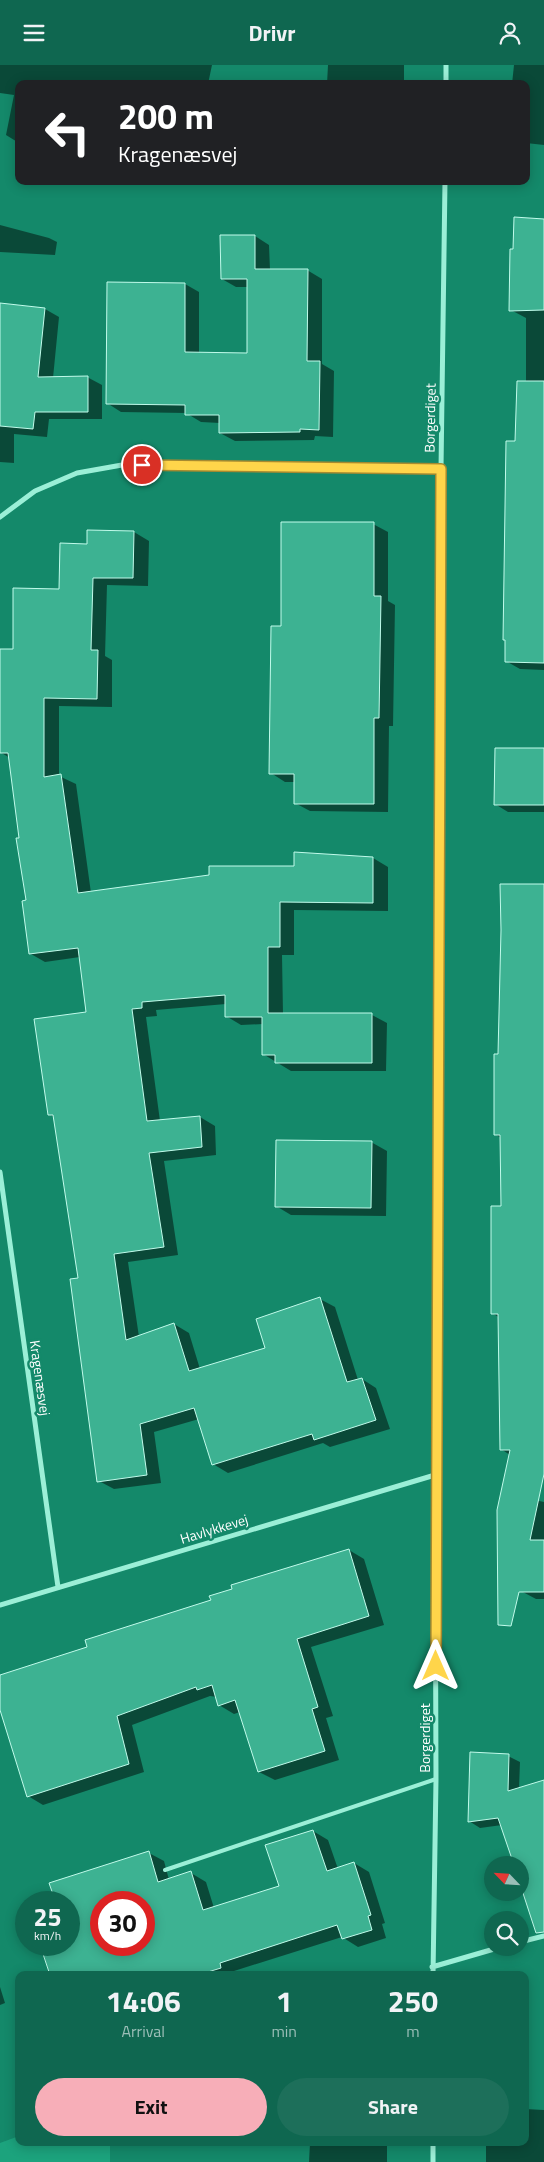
<!DOCTYPE html>
<html lang="en">
<head>
<meta charset="utf-8">
<style>
  body { margin:0; font-family:"Titillium Web",sans-serif; background:#1d6f5a; color:#f1f3f6; height:100vh; display:flex; flex-direction:column; font-size:19px; white-space:nowrap }
  * { box-sizing:border-box; margin:0 }
  p { font-size:16px; color:#9bbeb7 }
  .icon { flex:none; width:28px; height:28px; fill:none; stroke:currentColor; stroke-width:2; stroke-linecap:round; stroke-linejoin:round }
  .map { position:relative; flex:1; overflow:hidden }
  .sheet { position:absolute; left:15px; top:1906px; width:514px; height:175px; display:flex; flex-direction:column; background:#0f6750; border-radius:10px; box-shadow:0 2px 12px #0003 }
  .sheet>* { flex:none }
  .hud { position:absolute; left:15px; top:15px; width:515px; height:105px; border-radius:10px; box-shadow:0 2px 12px #0003; background:#202124; color:#fff; overflow:hidden }
  .needle { width:32px; rotate:295deg }
  .fabs { position:absolute; left:484px; top:1791px; display:grid; gap:10px }
  .fabs a { display:grid; place-items:center; width:45px; height:45px; border-radius:50%; background:#0f6750; box-shadow:0 2px 12px #0003; font-size:25px }
  .speed { position:absolute; left:15px; top:1826px; display:flex; gap:10px; font-size:25px; font-weight:700; text-align:center }
  .speed>* { display:grid; place-content:center; width:65px; height:65px; border-radius:50%; background:#0f6750; box-shadow:0 2px 12px #0003; line-height:1 }
  .speed small { font-size:12px; font-weight:400 }
  .speed .limit { border:8px solid #d22; background:#fff; color:#111 }
  .pin { position:absolute; display:grid; place-items:center; width:42px; height:42px; color:#fff; margin:-21px; border:2px solid #fff; border-radius:50%; box-shadow:0 1px 5px #0007 }
  .me { position:absolute; width:55px; margin:-28px; rotate:0deg; stroke-linejoin:round; filter:drop-shadow(0 0 4px #0008) }
  .turn { display:flex; align-items:center; gap:18px; height:105px; padding:0 20px; font-size:22px }
  .turn .icon { width:65px; height:65px; stroke-width:2.5 }
  .turn b { display:block; font-size:35px; line-height:42px }
  .eta { display:flex; justify-content:space-evenly; align-items:center; height:85px; text-align:center }
  .eta b { font-size:30px; font-weight:700; line-height:35px }
  .cta { display:flex; gap:10px; margin-top:auto; padding:10px 20px }
  .cta a { flex:1; height:58px; border-radius:30px; background:#f7aeb8; color:#111; font-size:20px; font-weight:700; line-height:58px; text-align:center }
  .cta a+a { background:#1d6f5a; color:#f1f3f6 }
  header { display:flex; justify-content:space-between; align-items:center; height:65px; padding:0 20px; background:#0f6750; font-size:22px; font-weight:700 }
  .map>svg:first-child { display:block }
</style>
</head>
<body>
<header><svg class="icon" aria-label="menu" viewBox="0 0 24 24"><path d="M4 6h16M4 12h16M4 18h16"/></svg>Drivr<svg class="icon" aria-label="person" viewBox="0 0 24 24"><circle cx="12" cy="8" r="4"/><path d="M4 21q1-7 8-7t8 7"/></svg></header>
<div class="map">
<svg width="544" height="2097" viewBox="0 0 544 2097">
  <rect width="100%" height="100%" fill="#14896a"/>
  <path fill="#1ca37d" d="M19,2071V2078H110V2097H0V2078Z"/>
  <path fill="#0007" fill-rule="evenodd" d="M0,0H212L208,19H19V78L6,70L14,30L0,28Z
    M328,0H404V19H327Z
    M514,0H544V80L526,78V19H512Z
    M544,155V605L520,604L506,596V575L516,377L526,357V253L511,245L514,185Z
    M0,160L49,173L57,177L55,190L0,187Z
    M255,171L269,180L270,205H307L322,214V299L334,306L333,372L315,371L314,375L235,376L220,368V358L201,357L186,348L121,347L107,338L185,219L199,227V289H248V222H236L222,214Z
    M0,240L45,244L59,252L53,313L87,312L102,320V354H49L47,372L14,369V398L0,397Z
    M373,459L388,467V536L395,540L393,661H389L388,747L310,746L295,738V717H285L271,708L282,562Z
    M88,466L134,467L149,476L148,521L107,520L105,591L112,595V642L59,641V711L76,719L91,828L373,793L388,802V846L294,845V890H282L283,949L372,950L387,958L386,1006H291L263,989V959L241,960L226,951V939L156,945L157,951L146,952L160,1056L200,1052L215,1061L216,1090L164,1096L178,1190L128,1197L139,1272L174,1259L189,1268L200,1304L267,1284L320,1234L335,1242L358,1315L362,1314L376,1323L390,1364L330,1382L323,1378L228,1408L213,1399L199,1354L154,1367L161,1418L114,1424L99,1416L80,1214L54,1052L49,1049L87,948L80,892L45,897L31,889L21,774L10,693L0,687V585H14L60,525L88,480Z
    M544,684V747H508L495,739Z
    M544,820V1402L510,1390L501,1384L500,1253L492,1248L502,1142L501,1073L495,1069L499,990Z
    M371,1077L387,1086L386,1151L291,1150L276,1141Z
    M502,1428L544,1437V1534H536L521,1526Z
    M349,1485L364,1494L384,1560L311,1582L333,1651L326,1653L339,1695L275,1715L259,1707L240,1647L234,1649L219,1640L217,1632L210,1631L132,1660L144,1707L43,1740L28,1731L0,1641V1611L89,1583Z
    M508,1691L520,1697L519,1724L544,1716V1822L520,1815V1800H515L502,1760L480,1763L469,1756Z
    M313,1766L328,1775L338,1804L354,1798L369,1807L385,1858L382,1859L386,1873L358,1882L342,1872L234,1906L235,1910H51L42,1880H69V1838L149,1788L164,1796L169,1815L191,1808L206,1817L214,1843L280,1822ZM101,1838H144V1880H101Z
    M0,1922L5,1938L0,1940Z
    M525,2044L544,2045V2097H486V2078H525Z
    M310,2078H387V2097H309Z"/>
  <path fill="#3db292" stroke="#c1fbeb" fill-rule="evenodd" d="M514,152L544,154V245L509,246L510,184H513Z
    M220,170H255V204H308L307,296H320L319,365L300,364V367L219,368V350H185V340L106,339L107,217L185,218V287L247,288V214H221Z
    M0,238L45,243L38,312L88,311V347H35L33,364L0,361Z
    M517,316H544V598L505,597V575H503L506,376H515Z
    M281,457H374V531H381L379,653H374V739H294V709H269L271,561H281Z
    M87,465L134,466L133,513H93L91,585H98L97,634L44,633V712L61,709L78,828L209,810V801H294V787L373,792V838L280,837V882H268V948H372V998H275V990H262V952H225V930L142,937V943L132,944L147,1056L200,1051L202,1082L149,1088L164,1182L114,1189L126,1275L174,1258L189,1306L265,1283L256,1254L320,1232L347,1317L362,1313L376,1355L314,1375L312,1369L212,1400L194,1343L140,1359L147,1410L97,1417L70,1214L78,1213L53,1050H48L34,954L86,947L78,883L29,889L22,836L26,835L16,773H19L8,688H0V584H13V523L59,524L60,478L87,479Z
    M495,683H544V740H494Z
    M500,819H544V1409L530,1475H544V1527H519L511,1561L498,1560L497,1445L510,1385H500L498,1249H491V1141H501L500,1070H494V989H498L501,865Z
    M276,1075L372,1076L371,1143L275,1142Z
    M349,1484L369,1551L297,1574L318,1642L312,1644L325,1686L258,1707L235,1635L218,1641L212,1620L197,1625L196,1622L117,1651L129,1699L27,1732L0,1645V1610L87,1582L85,1575L211,1535L209,1531L232,1524L231,1520Z
    M470,1687L509,1689L508,1726L544,1715V1867L536,1868L520,1819V1800H514L498,1753L468,1757Z
    M313,1765L327,1806L354,1797L371,1850L368,1851L372,1865L342,1874L337,1860L220,1898L221,1903L198,1910H50L40,1880H69V1838H56L49,1818L149,1786L158,1817L191,1806L203,1845L279,1821L265,1780ZM101,1838H144V1880H101Z"/>
  <g fill="none" stroke-linecap="round" stroke-linejoin="round">
    <path stroke="#9befd7" stroke-width="4" d="M165,1805L436,1714"/>
    <path stroke="#9befd7" stroke-width="5" d="M446,19V0
      M0,452L35,426L77,408L122,400L441,404
      M0,1107L58,1522
      M0,1540L435,1410
      M520,1877L544,1871
      M432,1902L501,1882
      M433,1910L436,1714L435,1410L441,404L445,116
      M433,2097V2078"/>
  </g>
  <g fill="none" stroke-linecap="round" stroke-linejoin="round">
    <defs>
      <path id="route" d="M142,400L441,404L436,1601"/>
    </defs>
    <use href="#route" stroke="#a68a30" stroke-width="12"/>
    <use href="#route" stroke="#ffd54a" stroke-width="9"/>
  </g>
  <g text-anchor="middle" stroke-width="5" stroke-linejoin="round" paint-order="stroke">
    <g font-size="14" fill="#fff" stroke="#14896a">
      <text transform="translate(430 353) rotate(-89)" y="5">Borgerdiget</text>
      <text transform="translate(40 1313) rotate(82)" y="5">Kragenæsvej</text>
      <text transform="translate(214 1464) rotate(-17)" y="5">Havlykkevej</text>
      <text transform="translate(425 1673) rotate(-90)" y="5">Borgerdiget</text>
    </g>
  </g>
</svg>
<div class="fabs">
<a><svg class="needle" viewBox="-14 -14 28 28"><path d="M0-13l5 13h-10z" fill="#e53935"/><path d="M0 13l5-13h-10z" fill="#9bbeb7"/></svg></a>
<a><svg class="icon" aria-label="search" viewBox="0 0 24 24"><circle cx="10" cy="10" r="6"/><path d="M15 15l6 6"/></svg></a>
</div>
<div class="speed"><div>25<small>km/h</small></div><div class="limit">30</div></div>
<div class="pin" style="left:142px;top:400px;background:#d93025"><svg class="icon" aria-label="arrive" viewBox="0 0 24 24"><path d="M6 21V4h12l-3 4 3 4H6"/></svg></div>
<svg class="me" style="left:436px;top:1601px" viewBox="-20 -20 40 40"><path d="M0-17L14 15 0 8-14 15z" fill="#ffd54a" stroke="#fff" stroke-width="4"/></svg>
<div class="hud">
<div class="turn"><svg class="icon" aria-label="left" viewBox="0 0 24 24"><path d="M17 20v-9H6M10 6l-5 5 5 5"/></svg><div><b>200 m</b>Kragenæsvej</div></div>
</div>
<section class="sheet">
<div class="eta">
<div><b>14:06</b><p>Arrival</p></div>
<div><b>1</b><p>min</p></div>
<div><b>250</b><p>m</p></div>
</div>
<div class="cta"><a>Exit</a><a>Share</a></div>
</section>
</div>
</body>
</html>
